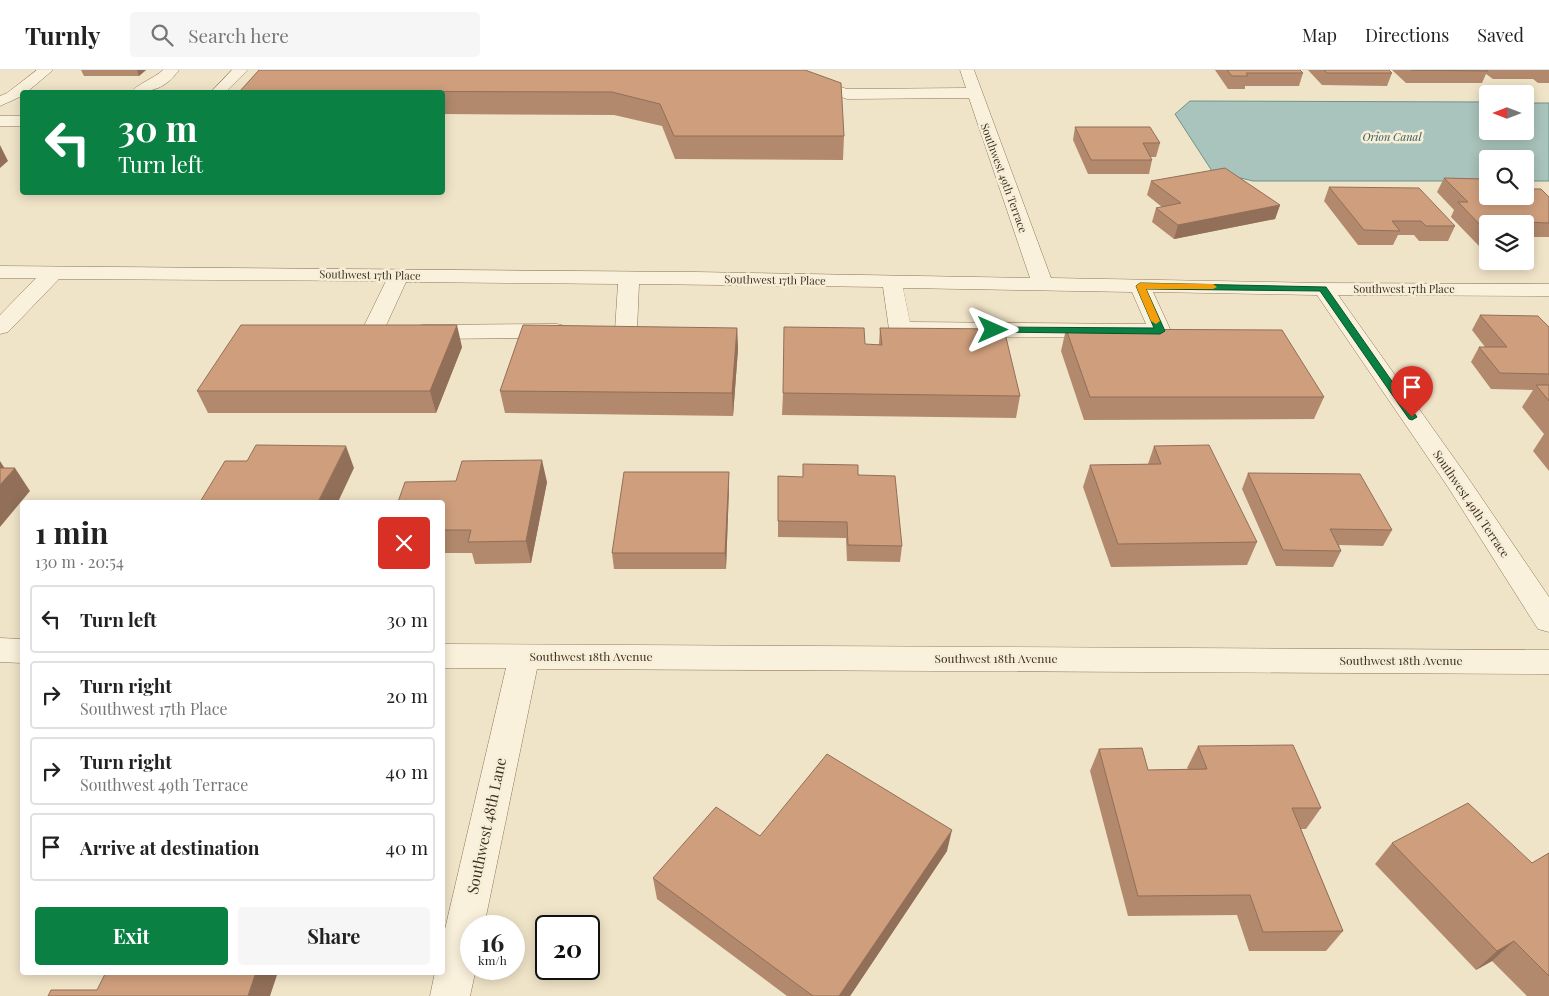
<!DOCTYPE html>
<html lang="en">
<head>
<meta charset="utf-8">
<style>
  body { margin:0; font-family:"Playfair Display",serif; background:#f6f6f6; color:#222; height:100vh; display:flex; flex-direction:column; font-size:19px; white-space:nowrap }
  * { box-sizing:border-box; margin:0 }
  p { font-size:16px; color:#767676 }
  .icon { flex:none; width:28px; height:28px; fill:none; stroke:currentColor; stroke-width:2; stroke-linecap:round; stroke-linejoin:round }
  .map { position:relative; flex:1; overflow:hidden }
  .side { position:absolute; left:20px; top:430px; width:425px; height:475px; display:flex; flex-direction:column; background:#fff; border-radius:5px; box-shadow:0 2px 12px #0003 }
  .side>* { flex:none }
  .top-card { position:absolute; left:20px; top:20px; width:425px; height:105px; border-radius:5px; box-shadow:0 2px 12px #0003; background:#0b8043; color:#fff; overflow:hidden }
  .needle { width:32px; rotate:270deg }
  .fabs { position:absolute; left:1479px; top:15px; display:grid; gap:10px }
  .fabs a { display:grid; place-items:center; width:55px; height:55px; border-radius:5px; background:#fff; box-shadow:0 2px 12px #0003; font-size:25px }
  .speed { position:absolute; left:460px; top:845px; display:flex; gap:10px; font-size:25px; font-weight:700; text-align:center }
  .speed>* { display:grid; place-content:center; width:65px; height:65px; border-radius:50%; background:#fff; box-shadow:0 2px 12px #0003; line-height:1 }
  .speed small { font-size:12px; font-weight:400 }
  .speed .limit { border:2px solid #111; border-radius:8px; background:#fff; color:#111 }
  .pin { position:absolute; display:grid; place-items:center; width:42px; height:42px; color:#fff; margin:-51px -21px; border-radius:50% 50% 50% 0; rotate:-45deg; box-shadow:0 0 5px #0007 }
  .pin .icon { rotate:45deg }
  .me { position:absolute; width:55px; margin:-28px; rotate:90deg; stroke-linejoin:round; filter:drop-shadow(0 0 4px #0008) }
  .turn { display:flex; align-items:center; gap:18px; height:105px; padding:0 15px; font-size:22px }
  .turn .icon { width:65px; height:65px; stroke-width:2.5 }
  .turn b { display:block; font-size:35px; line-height:42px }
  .round { display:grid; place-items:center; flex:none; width:52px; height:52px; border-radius:5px; background:#f6f6f6 }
  .overview { display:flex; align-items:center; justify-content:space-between; height:85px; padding:0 15px }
  h1 { font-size:30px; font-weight:700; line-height:38px }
  .primary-button { display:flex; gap:10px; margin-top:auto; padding:10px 15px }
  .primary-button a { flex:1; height:58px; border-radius:5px; background:#0b8043; color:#fff; font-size:20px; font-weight:700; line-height:58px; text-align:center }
  .primary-button a+a { background:#f6f6f6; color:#222 }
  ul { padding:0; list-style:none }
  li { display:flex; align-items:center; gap:15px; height:68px; margin:0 10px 8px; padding:0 5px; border:2px solid #e0e0e0; border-radius:5px }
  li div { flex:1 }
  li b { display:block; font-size:19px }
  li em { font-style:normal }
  header { display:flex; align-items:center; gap:30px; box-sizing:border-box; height:70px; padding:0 25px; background:#fff; border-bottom:1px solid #e0e0e0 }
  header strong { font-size:24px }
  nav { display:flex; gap:28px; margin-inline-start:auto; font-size:18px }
  .search { width:350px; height:45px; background:#f6f6f6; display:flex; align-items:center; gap:12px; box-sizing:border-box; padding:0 18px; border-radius:5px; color:#767676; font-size:19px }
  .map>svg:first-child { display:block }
</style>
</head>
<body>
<header>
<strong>Turnly</strong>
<div class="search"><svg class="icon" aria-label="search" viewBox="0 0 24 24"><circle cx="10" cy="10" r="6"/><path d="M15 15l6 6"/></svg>Search here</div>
<nav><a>Map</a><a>Directions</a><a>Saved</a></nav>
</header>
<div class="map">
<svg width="1549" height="926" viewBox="0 0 1549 926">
  <rect width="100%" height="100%" fill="#f0e4c8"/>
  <path fill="#a9c4bc" stroke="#6f938a" d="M1190,31L1487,32L1488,61H1525V33H1549V111H1525V89H1488L1487,111H1253L1212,101L1175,44Z"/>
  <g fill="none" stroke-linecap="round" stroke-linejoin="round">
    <defs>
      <path id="minor" d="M37,0H53L27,22H22V26L0,36V26L7,23Z
        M163,0H179C166,18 153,22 132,22C135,15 155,8 163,0Z
        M232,0H248L226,22H211Z
        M770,0H791L847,19L966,18L960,0H974L1051,208L1323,213L1549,214V226L1338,225L1466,405L1549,527V562L1538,559L1448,417L1317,225L1153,222L1171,261L1168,266L1160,268L900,266L892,264L889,259L883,217L639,214L637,260L634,265L626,267L618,265L615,260L618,214L406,212L383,262L380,267L372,269L364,267L361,262L386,211L59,209L8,262L0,264V245L36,208H0V196L695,202L1030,208L969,28L847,29L772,3ZM903,218L1132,222L1146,254L910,252Z
        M0,46H22V56H0Z
        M557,254L565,256L568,261L565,266L557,268L422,269L414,267L411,262L414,257L422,255Z
        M0,568L22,569V593L0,592Z
        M442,574L1549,580V604L537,599L484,856H471V899H476L470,926H430L435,902H442V872L506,598H442Z"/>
    </defs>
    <use href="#minor" stroke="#8d765c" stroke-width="1"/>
    <use href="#minor" fill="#faf1dc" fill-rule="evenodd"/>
  </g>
  <path fill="#b2896c" d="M81,0H146L139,6H84Z
    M805,0L844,66L843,90L675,89L662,56L614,45L442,44V22H240V21Z
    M1215,0H1300L1303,3L1299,16H1245V19H1228Z
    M1308,0H1389L1392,3L1387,16L1322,15Z
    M1392,0H1549V13H1538L1533,9H1493L1486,4L1482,13H1406Z
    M1075,57L1160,73L1156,87H1150L1152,90L1149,104H1088L1073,70Z
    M1444,108L1488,126L1549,127V167H1530L1525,176V154H1488V176H1479L1451,147L1454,140L1437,122Z
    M1151,111L1280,135L1275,149L1174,169L1152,152L1156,138L1162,137L1147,125Z
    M1329,117L1455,156L1448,171H1419L1414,165H1398L1393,175H1358L1324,131Z
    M1480,245L1549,257V401L1533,381L1544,364L1522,337L1533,320L1491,319L1471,292L1479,277H1485L1472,260Z
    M737,258L738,279L733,346L505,343L500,321Z
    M880,258L1020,326L1016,348L782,345L783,323L879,274Z
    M1066,259L1324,327L1314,349L1084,350L1061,281Z
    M462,277L436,343H208L197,321Z
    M1154,376L1257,472L1247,495L1111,497L1083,417L1090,395L1148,394Z
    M1248,403L1392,460L1383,476L1339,475L1341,481L1333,497L1276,496L1242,419Z
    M858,405L902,476L900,492L847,491L846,468L778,467V406L803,407Z
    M547,412L531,493L475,494L472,483H442V432Z
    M729,418L726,499H614L612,483Z
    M1198,676L1321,738L1306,759H1301L1343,861L1326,881H1249L1237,845L1128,846L1090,701L1099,679L1148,700L1188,699L1187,698Z
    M760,766L947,781L850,926H787L657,829L653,808Z
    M1392,773L1532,793L1549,783V926H1527L1492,891L1476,900L1375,794Z"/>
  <path fill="#916f58" d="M137,0H146L139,6Z
    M0,75L8,91L0,98Z
    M1280,135L1275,149L1174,169L1178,155Z
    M457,255L462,277L436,343L430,321Z
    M737,258L738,279L733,346L732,323Z
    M346,376L354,398L338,432H318Z
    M542,390L547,412L531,493L526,471Z
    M0,391L9,405L15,398L30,421L0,457Z
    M729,402V418L726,499L725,483Z
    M952,760L947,781L850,926H839Z
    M1514,871L1492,891L1476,900L1497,881Z
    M256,902H278L270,926H248Z"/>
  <path fill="#cf9f7d" stroke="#916f58" d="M259,0H805L841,13L844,66H674L660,34L612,22L240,21Z
    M1227,0H1300L1303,3H1246L1248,6H1232Z
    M1324,0H1389L1392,3H1327Z
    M1411,0H1487L1488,1L1412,0Z
    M1075,57H1150L1160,73H1143L1152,90H1091Z
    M1225,98L1280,135L1178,155L1156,138L1181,133L1151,111Z
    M1444,108L1483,109L1488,112V126H1525V119H1541L1549,127V153L1523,152L1524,154H1488V161H1486L1458,132H1468Z
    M1329,117L1419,118L1455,156H1426L1421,151H1392L1400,161L1364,160Z
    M1525,154L1533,162H1525Z
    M1480,245L1538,246L1549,257V304L1500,303L1479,277H1507Z
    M241,255H457L430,321H197Z
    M523,255L737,258L732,323L500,321Z
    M784,257L864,258L865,274L882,275L880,258L1004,259L1020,326L783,323Z
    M1066,259L1282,260L1324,327H1090Z
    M1536,315H1549V331Z
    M256,375L346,376L318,432H200L225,391H247Z
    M1209,375L1257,472L1118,474L1090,395L1161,394L1154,376Z
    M542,390L526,471L468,472L471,460H442V432H398L405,412L456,411L462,391Z
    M803,394L858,395V405L895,406L902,476L848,475L847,452L778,451V406L803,407Z
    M0,398H15L0,415Z
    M624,402H729L725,483H612Z
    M1248,403L1360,404L1392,460L1330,459L1341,481L1283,480Z
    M1293,675L1321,738H1292L1343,861L1263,862L1250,825L1138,826L1099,679L1142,678L1148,700L1207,699L1198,676Z
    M827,684L952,760L839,926H813L653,808L716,737L760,766Z
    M1468,733L1532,793L1549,783V906L1514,871L1497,881L1392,773Z
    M106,902H256L248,926H48L51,920H97Z"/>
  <path fill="#0b8043" stroke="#07532c" d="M1140,213L1326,217L1417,347L1412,350L1409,349L1320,221L1146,219L1165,261L1160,264L993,262L988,260L993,257L1154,258L1136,216Z"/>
  <path fill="#f59e0b" d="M1140,213L1213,214L1217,217L1213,219H1146L1160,251L1156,254L1151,251L1136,216Z"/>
  <g text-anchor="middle" stroke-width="5" stroke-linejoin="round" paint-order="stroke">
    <g font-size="11" font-style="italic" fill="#2f5d5a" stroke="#f7eed8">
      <text x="1392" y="71">Orion Canal</text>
    </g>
    <g font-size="11" fill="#3d2e20" stroke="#f7eed8">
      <text transform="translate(1004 108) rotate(70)" y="4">Southwest 49th Terrace</text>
      <text transform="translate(370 205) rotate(1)" y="4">Southwest 17th Place</text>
      <text transform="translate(775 210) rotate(1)" y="4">Southwest 17th Place</text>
      <text x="1404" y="223">Southwest 17th Place</text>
    </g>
    <g font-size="12" fill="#3d2e20" stroke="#f7eed8">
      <text transform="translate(1471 434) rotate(56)" y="4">Southwest 49th Terrace</text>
      <text x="591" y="591">Southwest 18th Avenue</text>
      <text x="996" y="593">Southwest 18th Avenue</text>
      <text x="1401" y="595">Southwest 18th Avenue</text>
    </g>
    <g font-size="15" fill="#3d2e20" stroke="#f7eed8">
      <text transform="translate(487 756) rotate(-78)" y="5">Southwest 48th Lane</text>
    </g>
  </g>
</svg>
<div class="fabs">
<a><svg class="needle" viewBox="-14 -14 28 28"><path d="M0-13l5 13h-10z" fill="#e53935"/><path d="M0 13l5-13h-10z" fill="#767676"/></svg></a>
<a><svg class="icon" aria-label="search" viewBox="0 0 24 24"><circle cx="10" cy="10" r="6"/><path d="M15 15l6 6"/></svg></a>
<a><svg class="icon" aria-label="layers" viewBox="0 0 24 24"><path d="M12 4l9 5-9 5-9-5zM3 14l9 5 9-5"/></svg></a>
</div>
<div class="speed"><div>16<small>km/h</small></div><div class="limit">20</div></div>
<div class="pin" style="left:1412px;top:347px;background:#d93025"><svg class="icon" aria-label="arrive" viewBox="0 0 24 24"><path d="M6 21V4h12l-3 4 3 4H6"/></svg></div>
<svg class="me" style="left:993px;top:260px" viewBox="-20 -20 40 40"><path d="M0-17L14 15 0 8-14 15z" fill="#0b8043" stroke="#fff" stroke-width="4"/></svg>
<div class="top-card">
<div class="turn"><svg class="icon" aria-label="left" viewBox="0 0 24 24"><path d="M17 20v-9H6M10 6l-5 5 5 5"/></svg><div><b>30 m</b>Turn left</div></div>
</div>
<section class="side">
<div class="overview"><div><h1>1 min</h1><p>130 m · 20:54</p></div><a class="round" style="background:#d93025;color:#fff"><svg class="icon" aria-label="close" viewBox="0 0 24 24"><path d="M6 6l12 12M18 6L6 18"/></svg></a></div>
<ul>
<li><svg class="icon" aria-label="left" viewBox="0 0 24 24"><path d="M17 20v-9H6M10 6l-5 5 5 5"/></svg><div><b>Turn left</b></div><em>30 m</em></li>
<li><svg class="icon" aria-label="right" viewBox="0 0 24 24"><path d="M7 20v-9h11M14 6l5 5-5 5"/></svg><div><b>Turn right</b><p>Southwest 17th Place</p></div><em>20 m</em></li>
<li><svg class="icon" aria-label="right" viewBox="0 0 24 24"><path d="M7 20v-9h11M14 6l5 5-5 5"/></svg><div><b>Turn right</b><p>Southwest 49th Terrace</p></div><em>40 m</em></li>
<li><svg class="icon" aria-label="arrive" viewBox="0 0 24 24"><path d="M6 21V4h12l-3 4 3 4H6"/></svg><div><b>Arrive at destination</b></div><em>40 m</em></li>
</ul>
<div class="primary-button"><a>Exit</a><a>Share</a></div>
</section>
</div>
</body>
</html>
